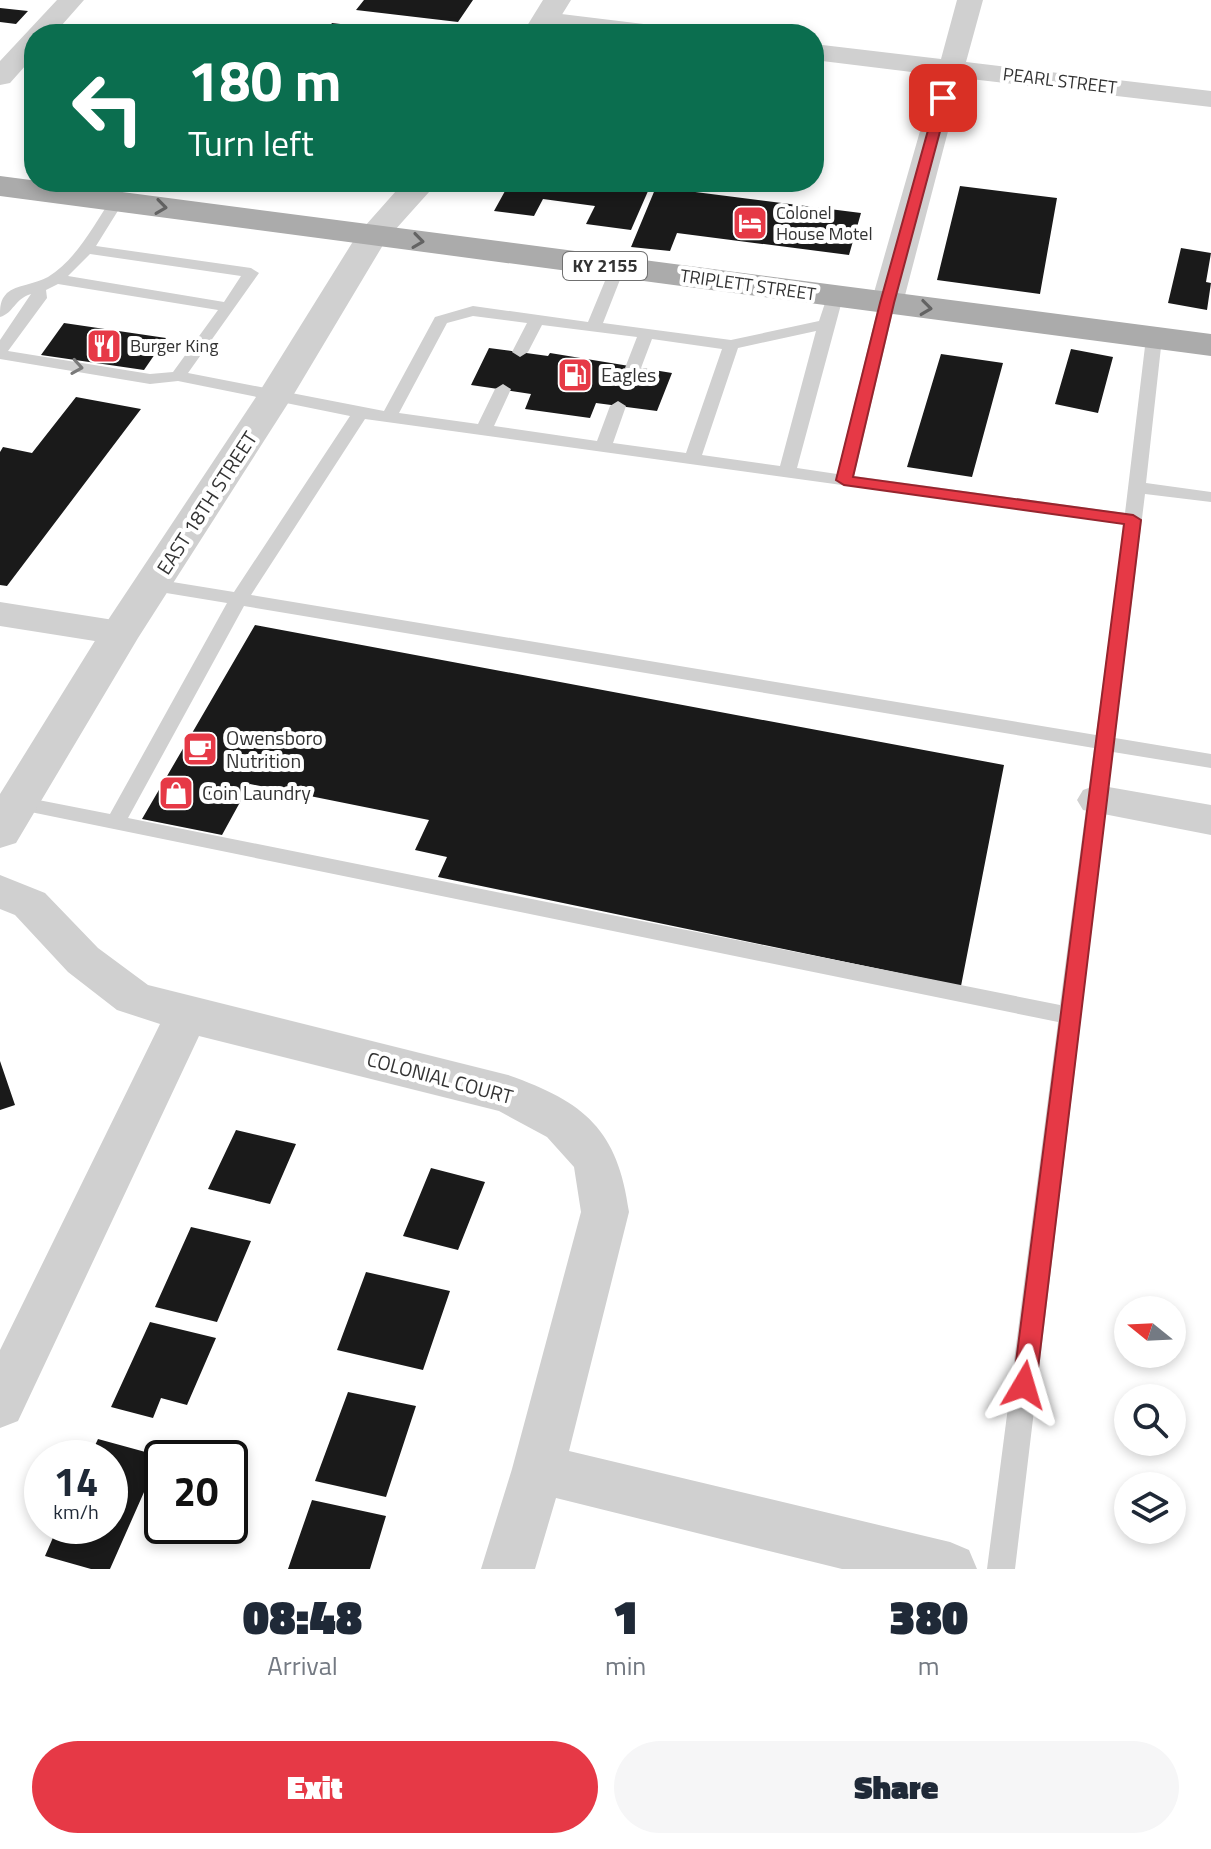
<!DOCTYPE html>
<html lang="en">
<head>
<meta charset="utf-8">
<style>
  body { margin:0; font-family:"Titillium Web",sans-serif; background:#f6f6f7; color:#1f2937; height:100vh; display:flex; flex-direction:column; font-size:30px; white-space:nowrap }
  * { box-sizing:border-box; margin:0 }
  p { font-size:26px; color:#747a83 }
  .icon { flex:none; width:44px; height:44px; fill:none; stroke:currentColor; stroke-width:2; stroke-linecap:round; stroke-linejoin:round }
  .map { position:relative; height:1569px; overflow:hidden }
  .panel { display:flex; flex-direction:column; background:#fff; flex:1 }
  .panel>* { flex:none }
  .guide { position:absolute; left:24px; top:24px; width:800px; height:168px; border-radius:32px; box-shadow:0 4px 12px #0003; background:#0b6e4f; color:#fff; overflow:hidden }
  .needle { width:52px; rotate:288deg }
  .controls { position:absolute; left:1114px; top:1296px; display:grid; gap:16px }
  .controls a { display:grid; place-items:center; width:72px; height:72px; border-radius:50%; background:#fff; box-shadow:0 4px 12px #0003; font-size:40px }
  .speed { position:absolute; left:24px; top:1440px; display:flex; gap:16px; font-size:40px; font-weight:700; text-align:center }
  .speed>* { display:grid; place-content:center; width:104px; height:104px; border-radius:50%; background:#fff; box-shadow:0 4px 12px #0003; line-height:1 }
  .speed small { font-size:20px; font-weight:400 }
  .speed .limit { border:4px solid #111; border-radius:12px; background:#fff; color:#111 }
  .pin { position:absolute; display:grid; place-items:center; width:68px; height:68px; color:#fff; margin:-34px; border-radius:16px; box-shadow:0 4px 12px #0006 }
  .me { position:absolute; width:88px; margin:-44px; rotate:7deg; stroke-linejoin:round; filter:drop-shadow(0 0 6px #0008) }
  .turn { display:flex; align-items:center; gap:28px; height:168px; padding:0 32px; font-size:36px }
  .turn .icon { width:104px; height:104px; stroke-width:2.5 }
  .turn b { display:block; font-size:56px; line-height:68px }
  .eta { display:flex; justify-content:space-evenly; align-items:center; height:136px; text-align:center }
  .eta b { font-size:48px; font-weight:800; line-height:56px }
  .action { display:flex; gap:16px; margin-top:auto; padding:16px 32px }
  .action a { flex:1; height:92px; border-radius:48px; background:#e63946; color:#fff; font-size:32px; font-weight:800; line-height:92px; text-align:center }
  .action a+a { background:#f6f6f7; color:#1f2937 }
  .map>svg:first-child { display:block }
</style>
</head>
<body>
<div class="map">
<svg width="1211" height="1569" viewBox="0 0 1211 1569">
  <rect width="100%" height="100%" fill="#fff"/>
  <path fill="#1a1a1a" d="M364,0H473L458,22L356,10Z
    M0,8L28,11L16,24L0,22Z
    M332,23L408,32V34H324Z
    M510,182H577L604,185L606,182H652L631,230L586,224L595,206L543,199L534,216L494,211Z
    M960,186L1057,198L1040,294L937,280Z
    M656,187L861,213L849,255L677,233L670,251L631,247Z
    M1181,248L1211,253L1206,282L1211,283L1207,310L1168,303Z
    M64,323L166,338L144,370L41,355Z
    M489,348L548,356L550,353L672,373L657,411L596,403L590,418L525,409L531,394L471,385Z
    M1071,349L1113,357L1098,413L1055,404Z
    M941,354L1003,363L972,477L907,467Z
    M76,397L141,409L7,586L0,585V452L3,447L32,453Z
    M255,625L1004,765L961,986L438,877L447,857L415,850L429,820L250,784L222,835L142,819Z
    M0,1061L15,1105L0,1110Z
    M236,1130L296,1144L270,1204L208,1189Z
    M431,1168L485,1182L458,1250L403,1236Z
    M191,1227L251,1241L217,1322L155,1307Z
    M366,1272L450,1291L423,1370L337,1350Z
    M150,1322L216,1338L187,1405L161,1398L153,1418L111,1407Z
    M348,1392L416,1406L386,1497L315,1481Z
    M98,1439L160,1456L110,1569H91L45,1556L58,1526H110V1458H89Z
    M312,1500L386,1516L370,1569H288Z"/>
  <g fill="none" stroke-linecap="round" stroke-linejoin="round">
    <path fill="#d0d0d0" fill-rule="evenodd" d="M117,197L124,201L96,246L251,268L259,273L188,373L384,411L435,317L473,306L588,322L612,264H622L625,267L603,323L731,340L819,321L827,297L835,292L843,297L797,468L837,474L879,303L887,298L895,303L854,476L1125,513L1146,338L1154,333L1162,338L1146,483L1211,492V502L1145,494L1115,738L1211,754V768L1113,752L1015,1569H987L1058,1022L11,808L8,803L11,798L18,796L110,814L227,603L154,591L145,585L154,579L234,592L350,416L178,381L150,384L0,359V340L31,294C14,299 14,313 0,317C0,307 0,300 7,293C16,285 36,284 48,277C77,259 93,226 112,198ZM90,254L241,276L224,302L68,276ZM58,284L218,310L173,372L150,374L8,351L47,298L46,290ZM473,316L527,323L512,352L520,357L528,352L542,325L637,337L625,368L633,373L641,368L652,339L722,349L686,453L613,443L626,406L618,401L610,406L597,441L494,426L511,389L503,384L495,389L478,424L399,413L447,323ZM816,331L780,466L702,455L738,348ZM365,419L1124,524L1096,735L251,595ZM244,606L1094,748L1060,1005L128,818Z"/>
    <path fill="#d0d0d0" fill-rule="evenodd" d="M57,0H84L54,34H34V56L10,83L0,85V61Z
      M957,0H983L966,62L1211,91V107L962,78L903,303L898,310L887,312L876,310L871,303L936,75L814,60V44L941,59Z
      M545,12L660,26L669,28L673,34H596L536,26L532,20L536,14Z
      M0,602L120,621L133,624L139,633L133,642L120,645L0,626Z
      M1097,785L1211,805V835L1083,810L1077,800L1083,790Z
      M0,875L45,893L98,948L148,985L508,1075C585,1102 618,1130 629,1212L569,1451L950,1542L969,1550L977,1569H842L556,1498L535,1569H481L512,1469L581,1212L574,1167L547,1137L499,1111L199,1036L18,1421L0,1428V1350L160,1024L117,1010L68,972L15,915L0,909Z"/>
    <path fill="#d0d0d0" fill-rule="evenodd" d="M543,0H571L550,34H522Z
      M404,182H438L386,240L294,394L138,638L16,843L0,848V794L106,623L258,394L357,235Z"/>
    <path fill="#ababab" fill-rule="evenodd" d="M0,176L1211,334V356L0,196Z"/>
  </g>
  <defs><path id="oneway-chevron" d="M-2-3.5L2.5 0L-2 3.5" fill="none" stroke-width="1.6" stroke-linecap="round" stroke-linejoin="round" transform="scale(2)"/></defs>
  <g stroke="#636363">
    <use href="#oneway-chevron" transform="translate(161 207) rotate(8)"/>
    <use href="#oneway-chevron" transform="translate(418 241) rotate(8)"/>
    <use href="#oneway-chevron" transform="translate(926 308) rotate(7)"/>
  </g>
  <use stroke="#7a7a7a" href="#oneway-chevron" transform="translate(77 367) rotate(9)"/>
  <path fill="#e63946" stroke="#96252e" stroke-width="2" d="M943,94L949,98L894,303L853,477L1133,515L1141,520L1036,1385L1033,1392L1024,1395L1016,1392L1013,1385L1124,524L844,485L836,480L880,303L937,98Z"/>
  <defs>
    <symbol id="hotel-square" viewBox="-11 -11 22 22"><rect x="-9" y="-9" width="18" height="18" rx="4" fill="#e63946" stroke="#fff"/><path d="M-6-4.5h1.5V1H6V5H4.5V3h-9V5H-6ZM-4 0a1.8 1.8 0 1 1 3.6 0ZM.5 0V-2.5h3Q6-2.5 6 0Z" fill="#fff"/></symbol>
    <symbol id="restaurant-square" viewBox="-11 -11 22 22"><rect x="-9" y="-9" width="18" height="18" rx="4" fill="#e63946" stroke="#fff"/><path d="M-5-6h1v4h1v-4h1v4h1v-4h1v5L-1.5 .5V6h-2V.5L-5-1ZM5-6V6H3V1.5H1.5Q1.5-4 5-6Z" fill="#fff"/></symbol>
    <symbol id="fuel-square" viewBox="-11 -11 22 22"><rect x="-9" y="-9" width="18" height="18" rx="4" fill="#e63946" stroke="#fff"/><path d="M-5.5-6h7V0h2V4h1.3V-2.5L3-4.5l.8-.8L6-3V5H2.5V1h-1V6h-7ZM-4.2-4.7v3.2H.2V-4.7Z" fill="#fff"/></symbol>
    <symbol id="cafe-square" viewBox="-11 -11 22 22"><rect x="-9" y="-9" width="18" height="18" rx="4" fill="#e63946" stroke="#fff"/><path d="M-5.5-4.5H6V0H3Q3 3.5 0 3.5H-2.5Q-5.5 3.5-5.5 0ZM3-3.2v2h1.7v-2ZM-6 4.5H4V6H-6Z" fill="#fff"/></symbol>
    <symbol id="shop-square" viewBox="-11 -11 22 22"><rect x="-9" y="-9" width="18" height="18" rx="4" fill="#e63946" stroke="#fff"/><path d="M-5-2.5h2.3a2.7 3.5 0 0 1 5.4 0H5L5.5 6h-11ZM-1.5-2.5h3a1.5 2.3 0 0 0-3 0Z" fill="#fff"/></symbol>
  </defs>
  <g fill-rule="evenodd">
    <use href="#hotel-square" x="730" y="203" width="40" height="40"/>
    <use href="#restaurant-square" x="84" y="326" width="40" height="40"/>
    <use href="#fuel-square" x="555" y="355" width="40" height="40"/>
    <use href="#cafe-square" x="180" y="729" width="40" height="40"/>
    <use href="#shop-square" x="156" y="773" width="40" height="40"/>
  </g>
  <g text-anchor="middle" stroke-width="8" stroke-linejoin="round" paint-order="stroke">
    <g font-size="18" fill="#333" stroke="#fff">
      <text transform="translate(1060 81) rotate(7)" y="6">PEARL STREET</text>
      <text transform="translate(748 285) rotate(8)" y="6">TRIPLETT STREET</text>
    </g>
    <g font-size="18" fill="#333" stroke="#fff" text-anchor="start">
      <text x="776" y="219">Colonel<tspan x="776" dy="21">House Motel</tspan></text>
      <text x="130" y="352">Burger King</text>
    </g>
    <rect fill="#fff" stroke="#707070" stroke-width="2" x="563" y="252" width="84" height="28" rx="6"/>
    <g font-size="18" font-weight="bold" fill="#333">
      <text x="605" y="272">KY 2155</text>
    </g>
    <g font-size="20" fill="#333" stroke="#fff" text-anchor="start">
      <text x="601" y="382">Eagles</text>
      <text x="226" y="745">Owensboro<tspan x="226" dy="23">Nutrition</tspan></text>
      <text x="202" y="800">Coin Laundry</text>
    </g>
    <g font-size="20" fill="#333" stroke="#fff">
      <text transform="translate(207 503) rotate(-57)" y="7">EAST 18TH STREET</text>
      <text transform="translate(440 1078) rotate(15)" y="7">COLONIAL COURT</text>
    </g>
  </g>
</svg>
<div class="controls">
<a><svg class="needle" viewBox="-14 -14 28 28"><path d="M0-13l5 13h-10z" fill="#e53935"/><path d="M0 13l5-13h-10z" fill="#747a83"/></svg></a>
<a><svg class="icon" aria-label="search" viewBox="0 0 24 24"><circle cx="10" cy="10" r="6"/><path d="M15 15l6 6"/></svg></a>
<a><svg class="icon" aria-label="layers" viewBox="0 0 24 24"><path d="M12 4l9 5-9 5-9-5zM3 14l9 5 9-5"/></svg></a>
</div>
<div class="speed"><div>14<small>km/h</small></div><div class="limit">20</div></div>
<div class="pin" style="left:943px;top:98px;background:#d93025"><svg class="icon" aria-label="arrive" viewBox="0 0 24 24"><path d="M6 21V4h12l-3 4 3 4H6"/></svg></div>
<svg class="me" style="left:1024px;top:1385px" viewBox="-20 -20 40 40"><path d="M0-17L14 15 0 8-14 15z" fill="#e63946" stroke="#fff" stroke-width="4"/></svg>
<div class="guide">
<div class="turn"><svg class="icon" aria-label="left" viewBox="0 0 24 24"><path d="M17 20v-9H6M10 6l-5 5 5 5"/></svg><div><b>180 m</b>Turn left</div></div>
</div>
</div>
<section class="panel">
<div class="eta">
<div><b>08:48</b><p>Arrival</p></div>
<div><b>1</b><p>min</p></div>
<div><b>380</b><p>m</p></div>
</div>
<div class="action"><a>Exit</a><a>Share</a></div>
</section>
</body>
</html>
